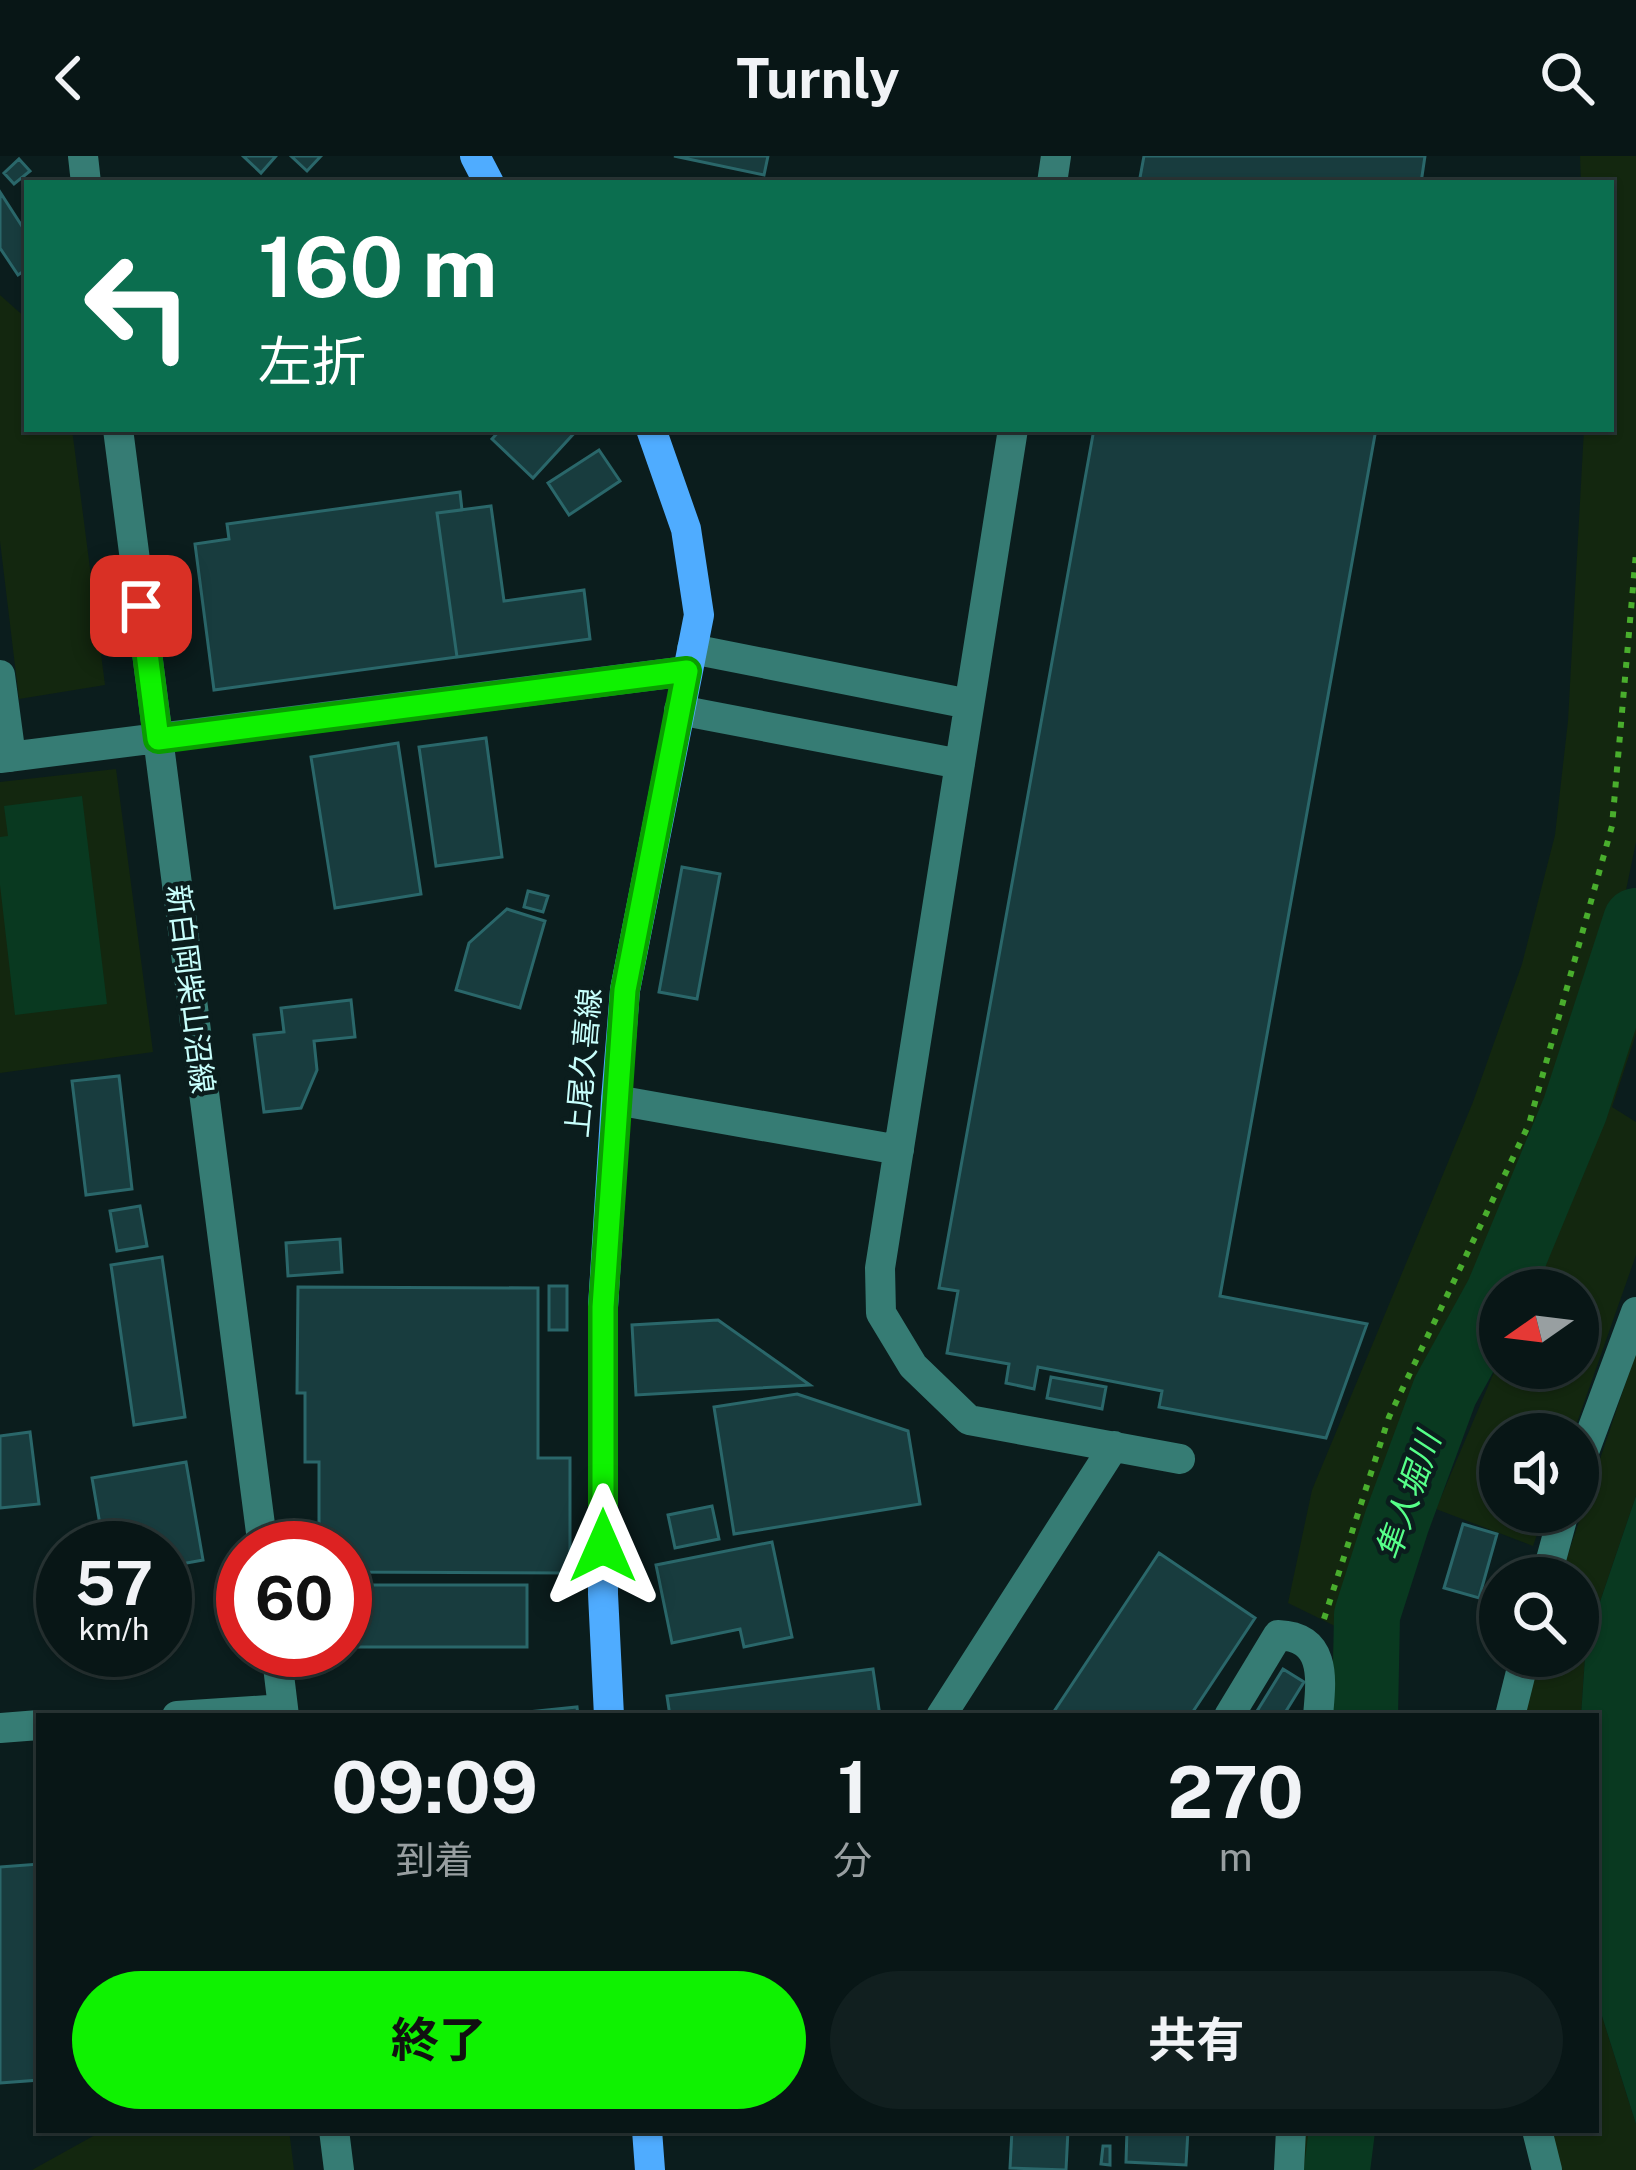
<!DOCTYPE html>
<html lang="ja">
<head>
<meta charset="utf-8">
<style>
  body { margin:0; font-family:"Public Sans","Noto Sans JP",sans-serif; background:#111f1f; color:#f1f3f6; height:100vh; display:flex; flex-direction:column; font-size:45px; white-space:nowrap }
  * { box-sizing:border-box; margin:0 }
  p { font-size:39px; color:#989fa1 }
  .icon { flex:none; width:66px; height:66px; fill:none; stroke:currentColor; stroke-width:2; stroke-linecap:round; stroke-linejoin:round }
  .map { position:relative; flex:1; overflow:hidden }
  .panel { position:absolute; left:36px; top:1557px; width:1563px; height:420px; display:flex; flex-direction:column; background:#081616; border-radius:0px; box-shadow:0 3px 9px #0004,0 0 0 3px #293535 }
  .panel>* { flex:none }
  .top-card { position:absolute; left:24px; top:24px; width:1590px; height:252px; border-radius:0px; box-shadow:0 3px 9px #0004,0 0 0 3px #293535; background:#0b6e4f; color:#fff; overflow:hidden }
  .needle { width:78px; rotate:256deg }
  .controls { position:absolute; left:1479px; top:1113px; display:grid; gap:24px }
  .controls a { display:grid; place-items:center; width:120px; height:120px; border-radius:50%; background:#081616; box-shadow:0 3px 9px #0004,0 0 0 3px #293535; font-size:60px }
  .speed { position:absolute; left:36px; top:1365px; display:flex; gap:24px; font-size:60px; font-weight:700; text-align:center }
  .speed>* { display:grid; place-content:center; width:156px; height:156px; border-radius:50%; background:#081616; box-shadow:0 3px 9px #0004,0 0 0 3px #293535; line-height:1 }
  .speed small { font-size:30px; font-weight:400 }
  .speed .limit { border:18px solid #d22; background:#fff; color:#111 }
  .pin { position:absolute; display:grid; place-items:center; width:102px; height:102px; color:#fff; margin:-51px; border-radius:24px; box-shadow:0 6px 18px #0006 }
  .me { position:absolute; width:132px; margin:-66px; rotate:0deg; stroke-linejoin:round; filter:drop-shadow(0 0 9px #0008) }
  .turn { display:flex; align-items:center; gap:42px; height:252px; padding:0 36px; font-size:54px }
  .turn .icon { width:156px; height:156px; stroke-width:2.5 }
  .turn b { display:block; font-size:84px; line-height:102px }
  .eta { display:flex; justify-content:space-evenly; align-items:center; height:204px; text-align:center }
  .eta b { font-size:72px; font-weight:700; line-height:84px }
  .button { display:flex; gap:24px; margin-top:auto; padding:24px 36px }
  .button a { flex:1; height:138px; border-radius:72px; background:#0ff201; color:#111; font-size:48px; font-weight:700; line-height:138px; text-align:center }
  .button a+a { background:#111f1f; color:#f1f3f6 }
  header { display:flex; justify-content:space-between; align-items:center; height:156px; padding:0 36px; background:#081616; font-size:54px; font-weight:700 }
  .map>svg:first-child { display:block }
</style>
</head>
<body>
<header><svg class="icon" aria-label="back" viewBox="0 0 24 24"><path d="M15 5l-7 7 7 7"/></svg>Turnly<svg class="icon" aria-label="search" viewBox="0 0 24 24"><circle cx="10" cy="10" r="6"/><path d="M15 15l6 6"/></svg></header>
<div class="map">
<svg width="1636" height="2014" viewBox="0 0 1636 2014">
  <rect width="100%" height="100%" fill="#0b1d1d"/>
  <path fill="#13270f" d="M1580,0H1636V686L1614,792L1562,941L1492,1108L1422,1231L1381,1332L1347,1473L1342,1560H1329L1335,1470L1288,1447L1312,1334L1473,946L1522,808L1555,679L1568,565L1584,273H1611V27H1581Z
    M0,139L27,163V273H72L105,529L19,543L0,385Z
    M116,613L153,896L0,917V626Z
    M1636,822V878L1612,951L1636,966V1099L1573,1278H1500V1356H1545L1533,1390L1436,1353L1500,1202V1212H1578V1134H1529L1569,1041L1593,938Z
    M1636,1196V1340L1586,1487L1581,1560H1525L1535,1500H1578V1422H1560Z
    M1596,1841L1636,1968V2014H1559L1550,1974H1596Z
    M104,1974H289L294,2014H32Z
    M1302,1974H1323L1319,2014H1300Z"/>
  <path fill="#093920" d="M82,640L107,848L15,859L0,729V681L8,680L4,650Z
    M1636,1340V1968L1596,1841V1560H1581L1586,1487Z"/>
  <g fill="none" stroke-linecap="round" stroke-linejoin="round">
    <path stroke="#093920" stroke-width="66" d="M1500,1134L1575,953L1636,765
      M1365,1560L1367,1459L1397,1365L1445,1235L1500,1135
      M1337,2014L1342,1974"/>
  </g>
  <path fill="#183c3e" stroke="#2a676a" stroke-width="3" d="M243,0H276L261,17Z
    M291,0H321L307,15Z
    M674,0H768L764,19Z
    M1144,0H1425L1421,27H1139Z
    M19,3L30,15L14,28L4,17Z
    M0,36L27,78V113L18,119L0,92Z
    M501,273H578L533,322L492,283Z
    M1094,273H1376L1220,1140L1367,1168L1326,1282L1159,1251L1162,1235L1038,1211L1034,1233L1006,1227L1009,1208L947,1197L958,1135L939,1132Z
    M599,294L620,325L569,359L548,327Z
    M460,336L462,354L437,357L457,501L214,534L195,388L229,383L227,368Z
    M491,350L504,445L584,434L590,483L457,501L437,357Z
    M486,582L502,701L436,710L419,591Z
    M398,587L421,738L335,752L311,601Z
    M682,711L720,718L697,843L659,836Z
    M528,735L548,740L543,756L524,751Z
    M507,753L545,765L520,852L456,834L469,787Z
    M351,844L355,881L314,885L317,914L301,952L264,956L254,879L284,876L281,852Z
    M119,920L132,1033L86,1039L72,925Z
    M140,1050L147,1090L117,1095L110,1055Z
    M340,1083L342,1116L288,1120L286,1087Z
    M162,1101L185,1261L134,1269L111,1109Z
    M549,1130H567V1174H549Z
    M298,1131L538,1132V1302H570V1417L345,1416V1392H319V1306H305V1237H297Z
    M718,1164L810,1229L636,1239L632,1169Z
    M1051,1221L1106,1231L1102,1253L1047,1242Z
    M797,1238L908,1275L920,1348L734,1378L714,1251Z
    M30,1276L39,1348L0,1352V1280Z
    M186,1306L203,1404L165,1411V1392H104L92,1322Z
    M712,1350L719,1383L675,1392L668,1359Z
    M1463,1368L1497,1378L1479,1442L1444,1432Z
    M772,1386L792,1481L744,1491L740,1473L672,1487L656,1409Z
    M1159,1397L1255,1462L1190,1560H1051Z
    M345,1429H527V1491H345Z
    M873,1513L880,1560H670L667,1540Z
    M1283,1513L1304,1526L1283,1560H1254Z
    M577,1551L578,1560H489Z
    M39,1708V1924L0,1927V1711Z
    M1012,1974H1068L1066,2014L1010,2012Z
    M1127,1974H1188L1186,2009L1126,2006Z
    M1103,1990H1110V2009L1101,2008Z"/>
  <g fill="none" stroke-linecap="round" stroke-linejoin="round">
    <path stroke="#49ae2d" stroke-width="6" stroke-dasharray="6 9" stroke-linecap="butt" d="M1324,1463L1389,1261L1529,968L1612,670L1636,397"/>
    <path stroke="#367c74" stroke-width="30" d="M83,0L86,27
      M1052,27L1056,0
      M118,273L263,1392
      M1013,273L880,1112L881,1157L913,1210L969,1264L1180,1303
      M692,493L969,548
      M0,519L11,601
      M679,554L960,608
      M0,602L687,515
      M616,944L899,994
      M1578,1312L1636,1156
      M1546,1422L1564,1356
      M276,1494L284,1560
      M177,1560L283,1553
      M941,1560L1114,1290
      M1229,1560L1278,1479C1328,1481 1321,1525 1318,1560
      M1510,1560L1525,1500
      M0,1572L39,1569
      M334,1974L339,2014
      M1537,1974L1547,2014
      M1289,2014L1291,1974"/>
    <path stroke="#4facff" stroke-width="30" d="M475,0L489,27
      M609,1560L603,1438V1151L616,944L625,834L699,459L686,373L651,273
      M647,1974L650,2014"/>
  </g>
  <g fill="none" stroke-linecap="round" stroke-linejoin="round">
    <defs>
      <path id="route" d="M141,450L158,583L687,515L625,834L603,1151V1390"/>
    </defs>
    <use href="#route" stroke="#0a9d01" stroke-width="30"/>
    <use href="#route" stroke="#0ff201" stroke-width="21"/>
  </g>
  <g text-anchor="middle" stroke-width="9" stroke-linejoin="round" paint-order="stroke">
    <g font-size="30" fill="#c8fffc" stroke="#0b1d1d">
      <text transform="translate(190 833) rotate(83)" y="10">新白岡柴山沼線</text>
      <text transform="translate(584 907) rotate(-85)" y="10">上尾久喜線</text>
    </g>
    <g font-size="33" font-style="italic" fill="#56ff89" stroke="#0b1d1d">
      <text transform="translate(1408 1340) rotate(-71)" y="12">隼人堀川</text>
    </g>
  </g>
</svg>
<div class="controls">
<a><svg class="needle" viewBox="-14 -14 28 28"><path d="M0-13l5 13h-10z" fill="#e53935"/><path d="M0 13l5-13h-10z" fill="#989fa1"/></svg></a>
<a><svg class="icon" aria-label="sound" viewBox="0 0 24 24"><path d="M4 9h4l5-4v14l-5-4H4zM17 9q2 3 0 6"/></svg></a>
<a><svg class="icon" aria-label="search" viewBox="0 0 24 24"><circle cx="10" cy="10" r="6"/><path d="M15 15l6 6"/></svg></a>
</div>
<div class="speed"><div>57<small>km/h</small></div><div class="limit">60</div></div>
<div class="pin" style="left:141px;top:450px;background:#d93025"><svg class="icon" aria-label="arrive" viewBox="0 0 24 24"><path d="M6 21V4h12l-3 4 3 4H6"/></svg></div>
<svg class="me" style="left:603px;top:1390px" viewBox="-20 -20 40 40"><path d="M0-17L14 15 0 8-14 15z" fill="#0ff201" stroke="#fff" stroke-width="4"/></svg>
<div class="top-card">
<div class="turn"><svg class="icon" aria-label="left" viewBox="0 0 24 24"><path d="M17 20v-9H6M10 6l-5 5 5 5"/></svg><div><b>160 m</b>左折</div></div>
</div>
<section class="panel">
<div class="eta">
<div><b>09:09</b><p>到着</p></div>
<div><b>1</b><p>分</p></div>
<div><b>270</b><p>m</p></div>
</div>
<div class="button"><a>終了</a><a>共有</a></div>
</section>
</div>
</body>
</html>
